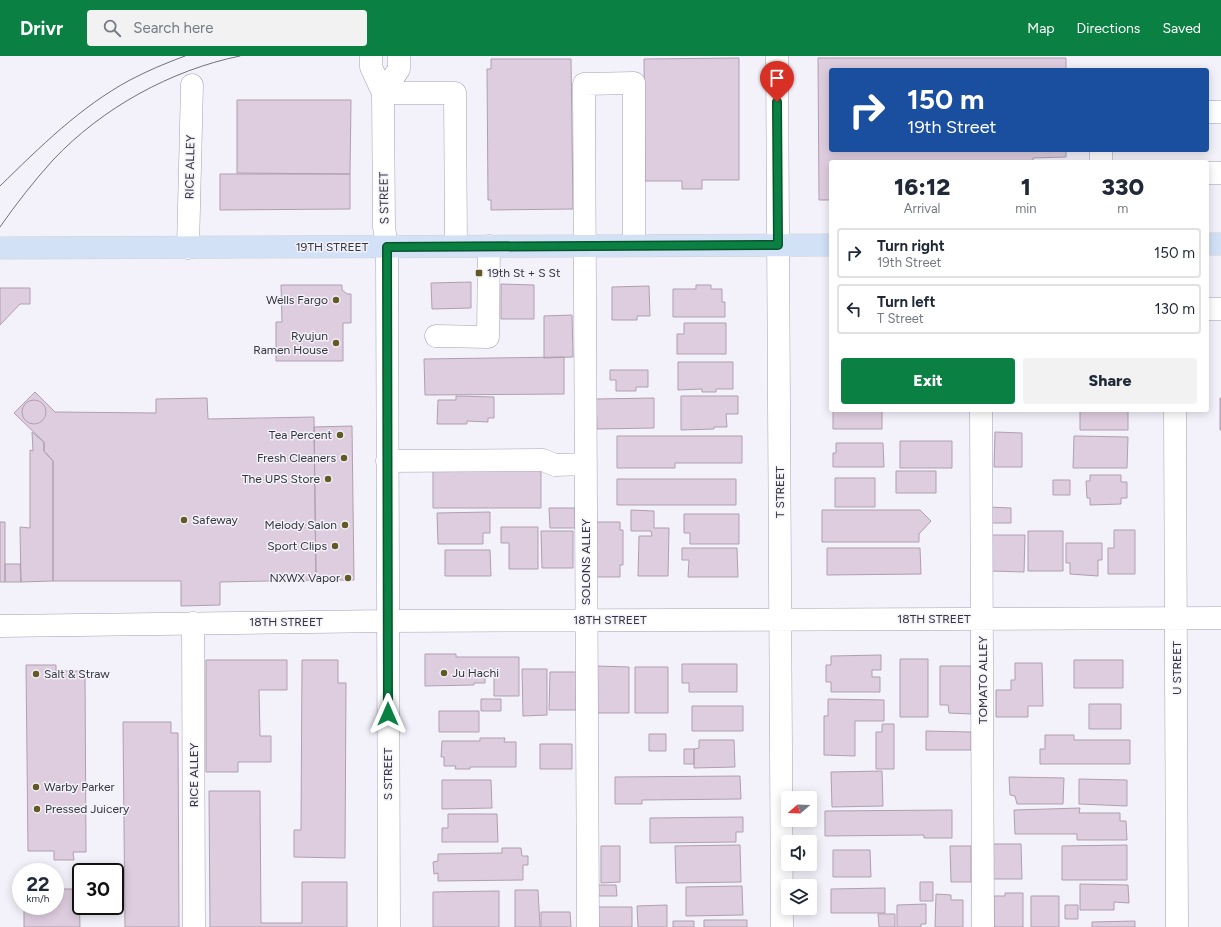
<!DOCTYPE html>
<html lang="en">
<head>
<meta charset="utf-8">
<style>
  body { margin:0; font-family:Figtree,sans-serif; background:#f2f2f3; color:#1f2937; height:100vh; display:flex; flex-direction:column; font-size:15px; white-space:nowrap }
  * { box-sizing:border-box; margin:0 }
  p { font-size:13px; color:#747a83 }
  .icon { flex:none; width:22px; height:22px; fill:none; stroke:currentColor; stroke-width:2; stroke-linecap:round; stroke-linejoin:round }
  .map { position:relative; flex:1; overflow:hidden }
  .details { position:absolute; left:829px; top:104px; width:380px; height:252px; display:flex; flex-direction:column; background:#fff; border-radius:4px; box-shadow:0 2px 10px #0003 }
  .details>* { flex:none }
  .hud { position:absolute; left:829px; top:12px; width:380px; height:84px; border-radius:4px; box-shadow:0 2px 10px #0003; background:#1a4fa0; color:#fff; overflow:hidden }
  .needle { width:26px; rotate:251deg }
  .controls { position:absolute; left:781px; top:735px; display:grid; gap:8px }
  .controls a { display:grid; place-items:center; width:36px; height:36px; border-radius:4px; background:#fff; box-shadow:0 2px 10px #0003; font-size:20px }
  .speed { position:absolute; left:12px; top:807px; display:flex; gap:8px; font-size:20px; font-weight:700; text-align:center }
  .speed>* { display:grid; place-content:center; width:52px; height:52px; border-radius:50%; background:#fff; box-shadow:0 2px 10px #0003; line-height:1 }
  .speed small { font-size:10px; font-weight:400 }
  .speed .limit { border:2px solid #111; border-radius:6px; background:#fff; color:#111 }
  .pin { position:absolute; display:grid; place-items:center; width:34px; height:34px; color:#fff; margin:-41px -17px; border-radius:50% 50% 50% 0; rotate:-45deg; box-shadow:0 0 4px #0007 }
  .pin .icon { rotate:45deg }
  .me { position:absolute; width:44px; margin:-22px; rotate:0deg; stroke-linejoin:round; filter:drop-shadow(0 0 3px #0008) }
  .turn { display:flex; align-items:center; gap:14px; height:84px; padding:0 12px; font-size:18px }
  .turn .icon { width:52px; height:52px; stroke-width:2.5 }
  .turn b { display:block; font-size:28px; line-height:34px }
  .eta { display:flex; justify-content:space-evenly; align-items:center; height:68px; text-align:center }
  .eta b { font-size:24px; font-weight:800; line-height:28px }
  .action { display:flex; gap:8px; margin-top:auto; padding:8px 12px }
  .action a { flex:1; height:46px; border-radius:4px; background:#0b8043; color:#fff; font-size:16px; font-weight:800; line-height:46px; text-align:center }
  .action a+a { background:#f2f2f3; color:#1f2937 }
  ul { padding:0; list-style:none }
  li { display:flex; align-items:center; gap:12px; height:50px; margin:0 8px 6px; padding:0 4px; border:2px solid #e0e1e3; border-radius:4px }
  li div { flex:1 }
  li b { display:block; font-size:15px }
  li em { font-style:normal }
  header { display:flex; align-items:center; gap:24px; box-sizing:border-box; height:56px; padding:0 20px; background:#0b8043; color:#fff }
  header strong { font-size:19px }
  nav { display:flex; gap:22px; margin-inline-start:auto; font-size:14px }
  .search { width:280px; height:36px; background:#f2f2f3; display:flex; align-items:center; gap:10px; box-sizing:border-box; padding:0 14px; border-radius:4px; color:#747a83; font-size:15px }
  .map>svg:first-child { display:block }
</style>
</head>
<body>
<header>
<strong>Drivr</strong>
<div class="search"><svg class="icon" aria-label="search" viewBox="0 0 24 24"><circle cx="10" cy="10" r="6"/><path d="M15 15l6 6"/></svg>Search here</div>
<nav><a>Map</a><a>Directions</a><a>Saved</a></nav>
</header>
<div class="map">
<svg width="1221" height="871" viewBox="0 0 1221 871">
  <rect width="100%" height="100%" fill="#f3f2fb"/>
  <path fill="#decddf" stroke="#af9fb0" d="M739,2V124H702V133H682V125H645L644,3Z
    M818,2H1066V14H831V94H1066V101L1033,102V106H831V144H819Z
    M491,3H571L573,153L491,154V144H488L487,13H491Z
    M237,44H351L350,118L237,117Z
    M220,118H350V153L220,154Z
    M471,226V252L432,253L431,227Z
    M501,228L534,229V263H501Z
    M281,229H342V234L347,238H351V267H343V305H276V266H282Z
    M696,229H711V233H722V246H725V261H673V233H696Z
    M649,230L650,260H637V264H612V231Z
    M0,232H30V248H20L0,269Z
    M572,259L573,301L544,302V260Z
    M684,267H726V298H677V278H684Z
    M564,301V338L425,339L424,303Z
    M678,306H733V333H716V336H702V333L678,334Z
    M610,314H648V331H636V335H616V324H610Z
    M35,336L55,356L156,357V343L207,342L208,363L314,361L316,524L220,526V549L181,550V525H53V405L44,395V386L14,357Z
    M456,340L494,341V362H488V366L467,365V368H437L438,344H456Z
    M681,340H738V358H726L727,371H714V373L681,374Z
    M654,342V372L597,373L596,343Z
    M1220,342H1221V374H1220Z
    M22 356a12 12 0 1 1 24 0a12 12 0 1 1-24 0Z
    M833,354H882V373H833Z
    M1080,354H1128V374H1080Z
    M352,370L354,524H316L314,371Z
    M32,376L44,386V395L53,405V525L21,526L20,471L30,472V394L33,395Z
    M995,376L1022,377V411H994Z
    M617,380H742V407H675V412H617Z
    M1074,380L1128,381L1127,412H1073Z
    M900,385H952V412H900Z
    M836,387H883L884,411H833V397H836Z
    M433,413H541V452H433Z
    M896,415H936V437H896Z
    M1090,419H1121V426H1127V442H1121V448L1090,449V442H1087L1086,425H1090Z
    M835,422H875V451H835Z
    M617,423H736V449H617Z
    M1053,424H1070V439H1053Z
    M987,451L1011,452V467H987Z
    M549,452H575V472H550Z
    M631,454L654,455V472H669L668,520H638L639,480H652L651,475H631Z
    M822,454H920L931,465L919,478V486H822Z
    M490,456V477H483V488H438L437,457Z
    M684,458H739V488H690V477H684Z
    M0,466H5V526H0Z
    M595,466H620V474H623V509H620V521H596Z
    M501,471H538V513H509V487H501Z
    M1114,474H1135V518H1108V492H1114Z
    M541,475H573V512H542Z
    M1028,475H1063V515H1028Z
    M991,479H1025L1024,516L991,515Z
    M1066,487H1102V504H1098V520L1070,518V507H1066Z
    M682,492H737L738,521H688L689,504H682Z
    M827,492H920L921,518L827,519Z
    M445,494H490L491,520H445Z
    M5,508H20L21,526H5Z
    M425,598H456V601H519V640H494V615H485V627H474V629L425,630Z
    M881,599V614H872V621H880V636H831V626H826V609H831V600Z
    M900,603H928V661H900Z
    M206,604H287V634H259L260,680H271V706H238V716H206Z
    M302,604H338V627H346L345,802L294,801V774H301Z
    M1074,604H1123V632H1074Z
    M1015,607H1042L1043,650H1028V661H996V634H1011V624H1015Z
    M682,608H737V636H689V627H682Z
    M26,609H56V615H85L86,796H73L74,804H54V795H28Z
    M596,610L629,611V657H596Z
    M940,610H971V658L949,657L948,649H940Z
    M635,611H668V657H635Z
    M522,613H547V659L523,660Z
    M550,616H576V654H549Z
    M481,643H501V655H481Z
    M828,643L884,644V665H855V700L824,699V660H828Z
    M1089,648H1121V673H1089Z
    M692,650H743V675H692Z
    M439,655H479V676H439Z
    M123,666H171V677H178L179,871H125Z
    M882,668H894V713H876V676H882Z
    M926,675L971,676V694H926Z
    M649,678H666V695H649Z
    M1045,679H1074V684H1130V708H1040V693H1045Z
    M480,682H505L504,686H516V711H470V713H455L456,710H444V701H441L442,685H480Z
    M699,684H734L735,711L694,712V693L699,692Z
    M540,688H572V713H540Z
    M684,693H694V708H684Z
    M882,715L883,750L832,751L831,716Z
    M740,720L741,743L642,744V748H615V721Z
    M1009,721L1064,722L1063,748H1017L1015,740L1010,739Z
    M1079,723L1127,724V750L1079,748Z
    M442,724H491L492,752L442,753Z
    M209,735H260L261,867H302V826H347V871H210Z
    M1080,752L1079,757H1120V765H1126L1127,784H1077V778H1015L1014,754Z
    M952,754V782H924V779L825,780V755Z
    M448,758H497L498,786H442V772H448Z
    M743,761V776H736V786L650,787V762Z
    M990,788H1021L1022,823H991Z
    M740,789L741,826L676,827L675,790Z
    M1127,789V824H1062V790Z
    M601,790H620V826L601,827Z
    M950,790H971V826H951Z
    M502,792H521L522,800H528V809H523V824L438,825V817L434,818L433,806L438,805V798L502,797Z
    M833,794H870L871,821H833Z
    M920,826H933V845H920Z
    M1080,828L1128,829L1129,847L1114,846V854H1080Z
    M597,829H616L617,840H597Z
    M742,830L743,859L686,860V831Z
    M885,832V857H831V833Z
    M55,833H79L80,871H24V850H55Z
    M515,834H538L540,871H515Z
    M499,835V871H433V836Z
    M1005,837H1023V871H994V840H1005Z
    M936,838L951,839V844H963V871H935Z
    M1031,840H1059V871H1031Z
    M926,848V868H921V871H897V849Z
    M667,849V871H638L637,850Z
    M1065,849H1078V863H1065Z
    M598,851H632V871H598Z
    M541,856H570L571,871H541Z
    M878,858H895V871H879Z
    M704,864H747V871H704Z
    M673,865H694V871H673Z
    M1135,865V871H1092V866Z"/>
  <g fill="none" stroke-linecap="round" stroke-linejoin="round">
    <defs>
      <path id="minor" d="M371,0V11L383,37L384,171L387,191L389,871
        M777,0L782,871
        M383,37H455L456,190
        M383,37L399,13V0
        M1207,56H1221
        M1101,94V106
        M1207,117H1221
        M188,192L192,29
        M1207,253H1221
        M436,280L488,281L489,190
        M981,354L983,871
        M1175,354L1177,871
        M387,405L543,404L555,409L586,408
        M193,567L194,871
        M0,570L388,565L1221,562
        M588,871L584,28L634,27V189"/>
      <path id="major" d="M1207,188H1221
        M0,192L831,189"/>
    </defs>
    <use href="#minor" stroke="#a2a0b6" stroke-width="23"/>
    <use href="#major" stroke="#d2d2d4" stroke-width="23"/>
    <use href="#minor" stroke="#fff" stroke-width="22"/>
    <use href="#major" stroke="#d2e1f5" stroke-width="22"/>
    <path stroke="#717079" stroke-width="1" d="M0,130C40,91 80,51 130,24C147,15 166,7 185,0
      M0,171C16,148 34,125 53,104C102,52 171,14 240,0"/>
  </g>
  <g fill="none" stroke-linecap="round" stroke-linejoin="round">
    <defs>
      <path id="route" d="M388,658L387,191L778,189L777,46"/>
    </defs>
    <use href="#route" stroke="#07532c" stroke-width="10"/>
    <use href="#route" stroke="#0b8043" stroke-width="7"/>
  </g>
  <g fill="#635925" stroke="#f3f2fb" stroke-width="1.5">
    <rect x="475" y="213" width="8" height="8" rx="2"/>
    <circle cx="336" cy="244" r="4"/>
    <circle cx="336" cy="287" r="4"/>
    <circle cx="340" cy="379" r="4"/>
    <circle cx="344" cy="402" r="4"/>
    <circle cx="328" cy="423" r="4"/>
    <circle cx="184" cy="464" r="4"/>
    <circle cx="345" cy="469" r="4"/>
    <circle cx="335" cy="490" r="4"/>
    <circle cx="348" cy="522" r="4"/>
    <circle cx="444" cy="617" r="4"/>
    <circle cx="36" cy="618" r="4"/>
    <circle cx="36" cy="731" r="4"/>
    <circle cx="37" cy="753" r="4"/>
  </g>
  <g text-anchor="middle" stroke-width="3" stroke-linejoin="round" paint-order="stroke">
    <g font-size="12" fill="#34343c" stroke="#f3f2fb">
      <text transform="translate(190 111) rotate(-89)" y="4">RICE ALLEY</text>
      <text transform="translate(384 142) rotate(-91)" y="4">S STREET</text>
      <text x="332" y="195">19TH STREET</text>
      <text transform="translate(780 436) rotate(-90)" y="4">T STREET</text>
      <text transform="translate(586 506) rotate(-90)" y="4">SOLONS ALLEY</text>
      <text x="934" y="567">18TH STREET</text>
      <text x="610" y="568">18TH STREET</text>
      <text x="286" y="570">18TH STREET</text>
      <text transform="translate(1177 612) rotate(-90)" y="4">U STREET</text>
      <text transform="translate(983 624) rotate(-90)" y="4">TOMATO ALLEY</text>
      <text transform="translate(388 718) rotate(-90)" y="4">S STREET</text>
      <text transform="translate(194 719) rotate(-90)" y="4">RICE ALLEY</text>
    </g>
    <g font-size="12" fill="#34343c" stroke="#f3f2fb" text-anchor="end">
      <text x="487" y="221" text-anchor="start">19th St + S St</text>
      <text x="328" y="248">Wells Fargo</text>
      <text x="328" y="284">Ryujun<tspan x="328" dy="14">Ramen House</tspan></text>
      <text x="332" y="383">Tea Percent</text>
      <text x="336" y="406">Fresh Cleaners</text>
      <text x="320" y="427">The UPS Store</text>
      <text x="192" y="468" text-anchor="start">Safeway</text>
      <text x="337" y="473">Melody Salon</text>
      <text x="327" y="494">Sport Clips</text>
      <text x="340" y="526">NXWX Vapor</text>
      <text x="452" y="621" text-anchor="start">Ju Hachi</text>
      <text x="44" y="622" text-anchor="start">Salt &amp; Straw</text>
      <text x="44" y="735" text-anchor="start">Warby Parker</text>
      <text x="45" y="757" text-anchor="start">Pressed Juicery</text>
    </g>
  </g>
</svg>
<div class="controls">
<a><svg class="needle" viewBox="-14 -14 28 28"><path d="M0-13l5 13h-10z" fill="#e53935"/><path d="M0 13l5-13h-10z" fill="#747a83"/></svg></a>
<a><svg class="icon" aria-label="sound" viewBox="0 0 24 24"><path d="M4 9h4l5-4v14l-5-4H4zM17 9q2 3 0 6"/></svg></a>
<a><svg class="icon" aria-label="layers" viewBox="0 0 24 24"><path d="M12 4l9 5-9 5-9-5zM3 14l9 5 9-5"/></svg></a>
</div>
<div class="speed"><div>22<small>km/h</small></div><div class="limit">30</div></div>
<div class="pin" style="left:777px;top:46px;background:#d93025"><svg class="icon" aria-label="arrive" viewBox="0 0 24 24"><path d="M6 21V4h12l-3 4 3 4H6"/></svg></div>
<svg class="me" style="left:388px;top:658px" viewBox="-20 -20 40 40"><path d="M0-17L14 15 0 8-14 15z" fill="#0b8043" stroke="#fff" stroke-width="4"/></svg>
<div class="hud">
<div class="turn"><svg class="icon" aria-label="right" viewBox="0 0 24 24"><path d="M7 20v-9h11M14 6l5 5-5 5"/></svg><div><b>150 m</b>19th Street</div></div>
</div>
<section class="details">
<div class="eta">
<div><b>16:12</b><p>Arrival</p></div>
<div><b>1</b><p>min</p></div>
<div><b>330</b><p>m</p></div>
</div>
<ul>
<li><svg class="icon" aria-label="right" viewBox="0 0 24 24"><path d="M7 20v-9h11M14 6l5 5-5 5"/></svg><div><b>Turn right</b><p>19th Street</p></div><em>150 m</em></li>
<li><svg class="icon" aria-label="left" viewBox="0 0 24 24"><path d="M17 20v-9H6M10 6l-5 5 5 5"/></svg><div><b>Turn left</b><p>T Street</p></div><em>130 m</em></li>
</ul>
<div class="action"><a>Exit</a><a>Share</a></div>
</section>
</div>
</body>
</html>
